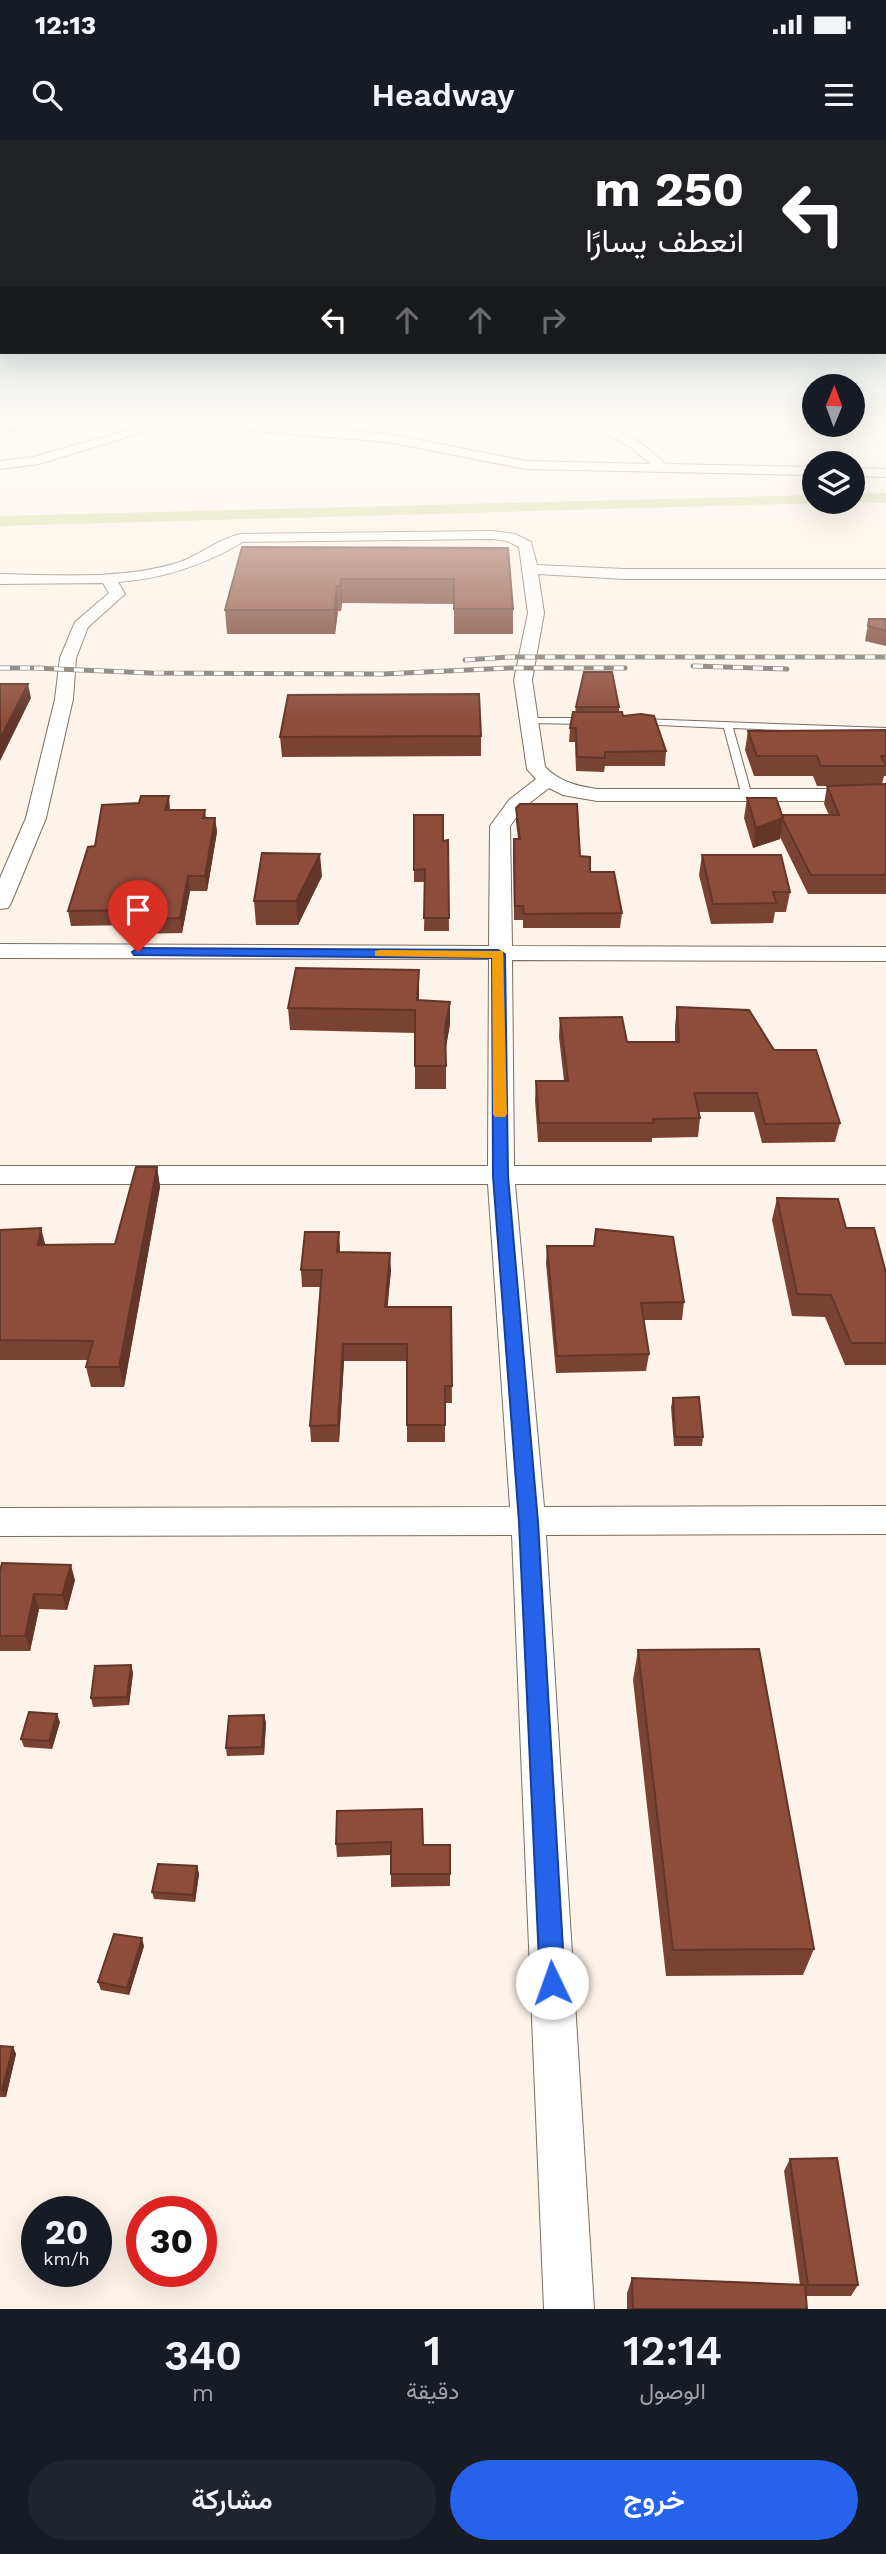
<!DOCTYPE html>
<html lang="ar">
<head>
<meta charset="utf-8">
<style>
  body { margin:0; font-family:"Work Sans",Vazirmatn,sans-serif; background:#20242c; color:#f1f3f6; direction:rtl; height:100vh; display:flex; flex-direction:column; font-size:26px; white-space:nowrap }
  * { box-sizing:border-box; margin:0 }
  p { font-size:23px; color:#9ea1a6 }
  .icon { flex:none; width:38px; height:38px; fill:none; stroke:currentColor; stroke-width:2; stroke-linecap:round; stroke-linejoin:round }
  .map { position:relative; height:2169px; overflow:hidden; direction:ltr }
  .details { display:flex; flex-direction:column; background:#171b24; flex:1 }
  .details>* { flex:none }
  .top-card { position:absolute; left:0px; top:0px; width:887px; height:214px; box-shadow:0 7px 28px #0002; direction:rtl; background:#202124; color:#fff; overflow:hidden }
  .needle { width:46px; rotate:1deg }
  .fabs { position:absolute; left:802px; top:234px; display:grid; gap:14px }
  .fabs a { display:grid; place-items:center; width:63px; height:63px; border-radius:50%; background:#171b24; box-shadow:0 7px 28px #0002; font-size:35px }
  .speed { position:absolute; left:21px; top:2056px; display:flex; gap:14px; font-size:35px; font-weight:700; text-align:center }
  .speed>* { display:grid; place-content:center; width:91px; height:91px; border-radius:50%; background:#171b24; box-shadow:0 7px 28px #0002; line-height:1 }
  .speed small { font-size:18px; font-weight:400 }
  .speed .limit { border:10px solid #d22; background:#fff; color:#111 }
  .pin { position:absolute; display:grid; place-items:center; width:60px; height:60px; color:#fff; margin:-72px -30px; border-radius:50% 50% 50% 0; rotate:-45deg; box-shadow:0 0 7px #0007 }
  .pin .icon { rotate:45deg }
  .me { position:absolute; width:77px; margin:-38px; rotate:357deg; stroke-linejoin:round; filter:drop-shadow(0 0 5px #0008) }
  .turn { display:flex; align-items:center; gap:24px; height:147px; padding:0 28px; font-size:32px }
  .turn .icon { width:91px; height:91px; stroke-width:2.5 }
  .turn b { display:block; font-size:49px; line-height:60px }
  .lanes { display:flex; align-items:center; height:66px; padding:0 28px; background:#0003; justify-content:center; gap:35px; direction:ltr }
  .lanes .off { opacity:.35 }
  .eta { display:flex; justify-content:space-evenly; align-items:center; height:119px; text-align:center }
  .eta b { font-size:42px; font-weight:600; line-height:49px }
  .button { display:flex; gap:14px; margin-top:auto; padding:14px 28px }
  .button a { flex:1; height:80px; border-radius:42px; background:#2563eb; color:#fff; font-size:28px; font-weight:600; line-height:80px; text-align:center }
  .button a+a { background:#20242c; color:#f1f3f6 }
  .status { display:flex; justify-content:space-between; align-items:center; height:49px; padding:0 35px; background:#171b24; direction:ltr }
  .status svg { height:19px; fill:currentColor }
  header { display:flex; justify-content:space-between; align-items:center; height:91px; padding:0 28px; background:#171b24; font-size:32px; font-weight:600 }
  .map>svg:first-child { display:block }
</style>
</head>
<body>
<div class="status"><b>12:13</b><svg viewBox="0 0 49 12"><path d="M0 12V9h3v3zM5 12V6h3v6zM10 12V3h3v9zM15 12V0h3v12zM26 1h20v11H26zM47 4h2v5h-2z"/></svg></div>
<header><svg class="icon" aria-label="menu" viewBox="0 0 24 24"><path d="M4 6h16M4 12h16M4 18h16"/></svg>Headway<svg class="icon" aria-label="search" viewBox="0 0 24 24"><circle cx="10" cy="10" r="6"/><path d="M15 15l6 6"/></svg></header>
<div class="map">
<svg width="886" height="2169" viewBox="0 0 886 2169">
  <rect width="100%" height="100%" fill="#fdf3e9"/>
  <g fill="none" stroke-linecap="round" stroke-linejoin="round">
    <path fill="#cdd993" fill-rule="evenodd" d="M886,353V363L846,362H852V354Z
      M814,355V362L820,363L0,386V376Z"/>
    <defs>
      <path id="lane" d="M530,578H588L593,581L588,584L527,583V579Z
        M640,579L886,588V594L733,588L752,656L747,659L742,656L724,588L637,584V580Z"/>
      <path id="street" d="M171,278H189L39,324L0,329V321L33,317Z
        M224,278H236L253,283L388,294L526,321L650,324L633,309L581,278H595L641,303L666,324L814,327V335L526,329L388,302L253,291L230,286Z
        M852,328L886,329V337L852,336Z
        M492,391L515,394L531,402L537,425L624,429H886V439H624L538,434L544,473L532,540L545,627C560,642 577,646 597,649H886V661H597L563,655L549,648L523,668L510,686L512,806L886,807V821L512,820L514,1026H886V1044H515L544,1367L886,1366V1394L546,1395L594,2169H544L512,1395L0,1396V1368L510,1367L488,1044H0V1026H488L489,819L0,818V804L489,806L490,686L509,660L536,639L527,629L514,540L528,473L519,407L507,401L492,399L243,402C204,425 163,439 118,442L125,454L88,487L76,518L73,559L46,678L11,763L8,768L0,769V738L26,678L55,559L60,518L75,482L109,453L103,443L0,444V434C58,435 120,440 177,423C199,416 218,399 240,394Z"/>
    </defs>
    <use href="#lane" stroke="#7c6d60" stroke-width="2"/>
    <use href="#street" stroke="#7c6d60" stroke-width="2"/>
    <use href="#lane" fill="#fff" fill-rule="evenodd"/>
    <use href="#street" fill="#fff" fill-rule="evenodd"/>
    <defs>
      <path id="rail-far1" d="M0,293L45,278"/>
      <path id="rail" d="M465,520L509,517H886
        M693,526L787,529
        M0,528H42
        M34,528L151,533L383,534L509,528H625"/>
    </defs>
    <use href="#rail-far1" stroke="#817972" stroke-width="3.5"/>
    <use href="#rail" stroke="#817972" stroke-width="5"/>
    <use href="#rail-far1" stroke="#fff" stroke-width="2.5" stroke-dasharray="8" stroke-linecap="butt"/>
    <use href="#rail" stroke="#fff" stroke-width="3.5" stroke-dasharray="10" stroke-linecap="butt"/>
  </g>
  <path fill="#7a4232" d="M242,407L508,408L513,469V494H454V464L342,463L341,471H338L335,494H227L225,470Z
    M869,479H886V506L865,501Z
    M576,567H619V572L623,576L666,611L665,626H605L604,632L576,631L575,602H569L570,588L575,572Z
    M886,590V636H884L882,644H886V754H808L780,697V699L753,708L744,678L747,658L782,675H829L824,664L827,646H817L813,636H754L745,610L748,591Z
    M481,596V616L282,617L280,597Z
    M516,668L580,716L590,732L622,773L620,788H523V780H514L513,713L514,699H518L516,682Z
    M170,670H205L206,678H215L217,692L207,751H190L182,793L136,794L134,785L71,786L68,771L95,706Z
    M414,675L443,701L448,700L449,791H424L425,742H414Z
    M702,715L790,752L786,772H775L773,783L711,784L699,735Z
    M322,736L298,785H256L254,761Z
    M419,830V860L450,862V884L446,908V949H415V893L290,890L288,868Z
    M677,867L774,910L840,983L835,1002L762,1003L754,972H699L700,978L698,997L652,998V1002H538L535,960L536,941H564L559,897L560,878L627,902H675V886Z
    M157,1027L160,1047L124,1247H91L86,1227L88,1220H0V1090L45,1105L115,1104Z
    M777,1058L846,1088L886,1133V1225H845L825,1177L792,1176L772,1080Z
    M339,1092V1112L391,1130L387,1167H451L452,1263H445V1302H407V1221H344L339,1302H311L310,1286L320,1147H302L301,1130Z
    M547,1106L684,1162L682,1180H644L649,1214L646,1231L556,1233L546,1123Z
    M673,1258L703,1297L702,1306H674L671,1267Z
    M0,1431L75,1440L67,1470L39,1469L30,1511H0Z
    M638,1510L814,1809L803,1835L666,1836L633,1540Z
    M131,1525L133,1533L129,1565L93,1567L91,1558Z
    M264,1575L266,1583L264,1615L227,1616L226,1608Z
    M60,1582L52,1609L24,1607L21,1599Z
    M337,1671L423,1705H450V1746L391,1747V1715L337,1717L336,1704Z
    M197,1726L199,1734L195,1762L154,1759L152,1752Z
    M144,1806L129,1855L101,1850L98,1842Z
    M0,1906L13,1907L16,1914L6,1957H0Z
    M790,2019L858,2145L851,2156H806L807,2169H627V2153L632,2138L800,2145L784,2031Z"/>
  <path fill="#633629" d="M341,439L342,463L341,471L340,446Z
    M337,446L338,471L335,494L334,470Z
    M28,544L31,558L0,621V599Z
    M169,656L170,670H165Z
    M215,678L217,692L207,751L205,736Z
    M783,678L780,699L753,708L756,688Z
    M320,714L322,736L298,785L296,761Z
    M188,736L190,751L182,793L180,778Z
    M419,830V852L417,882V860Z
    M450,862V884L445,911V888Z
    M157,1027L160,1047L124,1247L119,1227Z
    M41,1088L46,1107L38,1105Z
    M339,1092L340,1109L338,1129L337,1112Z
    M390,1113L391,1130L386,1184L385,1167Z
    M343,1204L344,1221L339,1302L338,1285Z
    M71,1425L75,1440L67,1470L62,1455Z
    M34,1454L39,1469L30,1511L25,1496Z
    M131,1525L133,1533L129,1565L127,1557Z
    M57,1574L60,1582L52,1609L49,1601Z
    M264,1575L266,1583L264,1615L262,1607Z
    M197,1726L199,1734L195,1762L193,1755Z
    M142,1798L144,1806L129,1855L127,1848Z
    M13,1907L16,1914L6,1957L2,1950Z"/>
  <path fill="#8e4d3a" stroke="#633629" stroke-width="2" d="M242,407L508,408L513,469H454V439H341L340,446H337L334,470H225Z
    M869,479H886V491L868,486Z
    M584,532H612L619,567H576Z
    M0,544H28L0,599Z
    M479,554L481,596L280,597L288,555Z
    M573,572H622L623,576L641,574L654,576L666,611L605,612V618L577,617L576,588H570Z
    M886,590V616H881L886,626H821L817,616H757L748,591Z
    M886,644V735H811L782,678V675H839L827,646Z
    M141,656H169L165,670H205L203,678H215L205,736H188L180,778L133,779L136,770L68,771L88,707L95,706L102,665L139,663Z
    M747,658H776L783,678L756,688Z
    M520,664H577L580,716L590,717V732H614L622,773L524,774L523,766H515L514,699H520L516,668Z
    M414,675H443V701L448,700L449,778H424L425,729L414,730Z
    M262,713L320,714L296,761H254Z
    M702,715H781L790,752H773L776,763L713,764Z
    M296,828L419,830L417,860L450,862L445,888L446,926H415V870L288,868Z
    M677,867L749,870L774,910H816L840,983L765,984L757,953H694L700,978L653,979L654,983H539L536,941H568L560,878L622,877L627,902H679Z
    M136,1027H157L119,1227H86L93,1201L0,1200V1090L41,1088L38,1105L115,1104Z
    M777,1058L838,1059L846,1088H874L886,1133V1203H851L831,1155L797,1154Z
    M596,1089L673,1097L684,1162L641,1163L649,1214L557,1216L547,1106H594Z
    M305,1092H339L337,1112L390,1113L385,1167H451L452,1246H445V1285H407V1204H343L338,1285L310,1286L322,1130H301Z
    M699,1257L703,1297H675L673,1258Z
    M2,1423L71,1425L62,1455L34,1454L25,1496H0V1431Z
    M759,1509L814,1809L673,1810L638,1510Z
    M131,1525L127,1557L91,1558L95,1526Z
    M29,1572L57,1574L49,1601L21,1599Z
    M264,1575L262,1607L226,1608L229,1576Z
    M422,1669L423,1705H450V1734H391V1702L336,1704L337,1671Z
    M158,1724L197,1726L193,1755L152,1752Z
    M114,1794L142,1798L127,1848L98,1842Z
    M0,1906L13,1907L2,1950H0Z
    M837,2018L858,2145H808L790,2019Z
    M632,2138L805,2145L807,2169H633Z"/>
  <linearGradient id="sky" x2="0" y2="1"><stop stop-color="#9dc3c6"/><stop offset="0.48" stop-color="#fefaf5"/><stop offset="1" stop-color="#fefaf5" stop-opacity="0"/></linearGradient>
  <rect width="886" height="581" fill="url(#sky)"/>
  <path fill="#2563eb" stroke="#184099" stroke-width="2" d="M138,808L498,810L505,814L508,1036L538,1382L565,1843L561,1852L552,1856L544,1852L540,1843L519,1382L493,1036L492,818L134,815L132,812Z"/>
  <path fill="#f59e0b" d="M380,810L503,811L507,974L505,977H495L493,974L492,818L375,816V811Z"/>
</svg>
<div class="fabs">
<a><svg class="needle" viewBox="-14 -14 28 28"><path d="M0-13l5 13h-10z" fill="#e53935"/><path d="M0 13l5-13h-10z" fill="#9ea1a6"/></svg></a>
<a><svg class="icon" aria-label="layers" viewBox="0 0 24 24"><path d="M12 4l9 5-9 5-9-5zM3 14l9 5 9-5"/></svg></a>
</div>
<div class="speed"><div>20<small>km/h</small></div><div class="limit">30</div></div>
<div class="pin" style="left:138px;top:812px;background:#d93025"><svg class="icon" aria-label="arrive" viewBox="0 0 24 24"><path d="M6 21V4h12l-3 4 3 4H6"/></svg></div>
<svg class="me" style="left:552px;top:1843px" viewBox="-20 -20 40 40"><circle r="19" fill="#fff"/><path d="M0-13L10 11 0 6-10 11z" fill="#2563eb"/></svg>
<div class="top-card">
<div class="turn"><svg class="icon" aria-label="left" viewBox="0 0 24 24"><path d="M17 20v-9H6M10 6l-5 5 5 5"/></svg><div><b>250 m</b>انعطف يسارًا</div></div>
<div class="lanes"><svg class="icon" aria-label="left" viewBox="0 0 24 24"><path d="M17 20v-9H6M10 6l-5 5 5 5"/></svg><svg class="icon off" aria-label="ahead" viewBox="0 0 24 24"><path d="M12 20V5M6 11l6-6 6 6"/></svg><svg class="icon off" aria-label="ahead" viewBox="0 0 24 24"><path d="M12 20V5M6 11l6-6 6 6"/></svg><svg class="icon off" aria-label="right" viewBox="0 0 24 24"><path d="M7 20v-9h11M14 6l5 5-5 5"/></svg></div>
</div>
</div>
<section class="details">
<div class="eta">
<div><b>12:14</b><p>الوصول</p></div>
<div><b>1</b><p>دقيقة</p></div>
<div><b>340</b><p>m</p></div>
</div>
<div class="button"><a>خروج</a><a>مشاركة</a></div>
</section>
</body>
</html>
